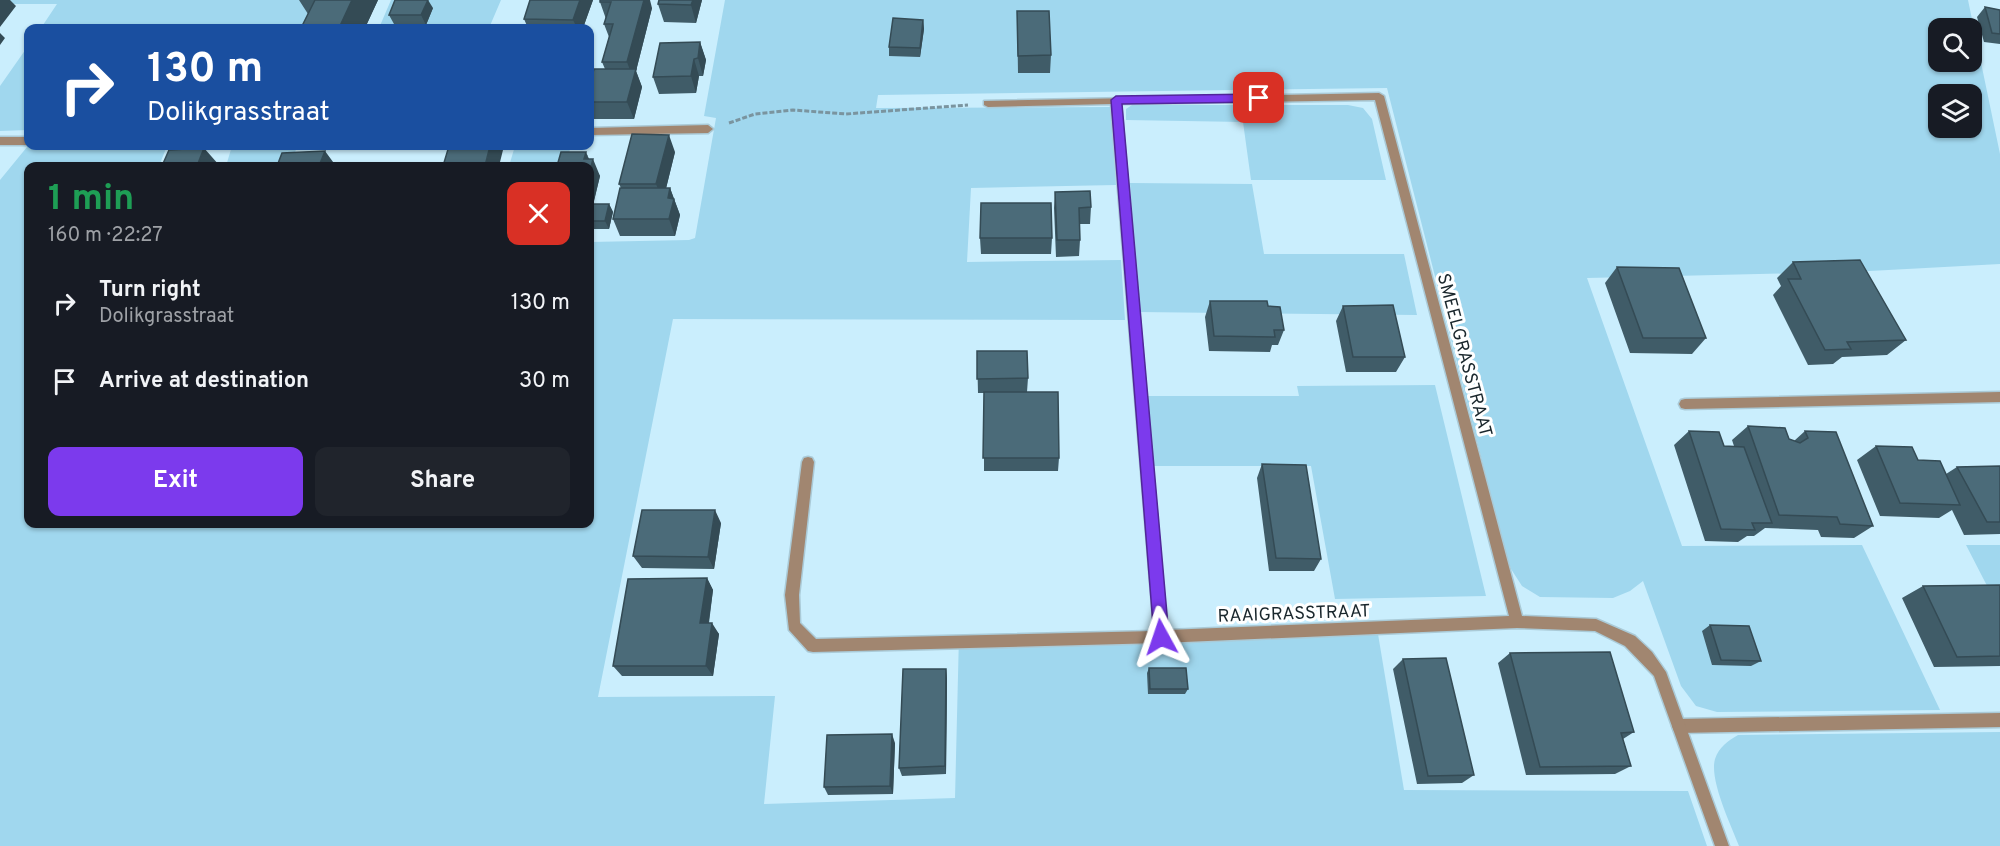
<!DOCTYPE html>
<html lang="en">
<head>
<meta charset="utf-8">
<style>
  body { margin:0; font-family:Overpass,sans-serif; background:#20242c; color:#f1f3f6; height:100vh; display:flex; flex-direction:column; font-size:22px; white-space:nowrap }
  * { box-sizing:border-box; margin:0 }
  p { font-size:20px; color:#9ea1a6 }
  .icon { flex:none; width:33px; height:33px; fill:none; stroke:currentColor; stroke-width:2; stroke-linecap:round; stroke-linejoin:round }
  .map { position:relative; flex:1; overflow:hidden }
  .side { position:absolute; left:24px; top:162px; width:570px; height:366px; display:flex; flex-direction:column; background:#171b24; border-radius:12px; box-shadow:0 2px 4px #0004 }
  .side>* { flex:none }
  .hud { position:absolute; left:24px; top:24px; width:570px; height:126px; border-radius:12px; box-shadow:0 2px 4px #0004; background:#1a4fa0; color:#fff; overflow:hidden }
  .controls { position:absolute; left:1928px; top:18px; display:grid; gap:12px }
  .controls a { display:grid; place-items:center; width:54px; height:54px; border-radius:12px; background:#171b24; box-shadow:0 2px 4px #0004; font-size:30px }
  .pin { position:absolute; display:grid; place-items:center; width:51px; height:51px; color:#fff; margin:-26px; border-radius:12px; box-shadow:0 3px 9px #0006 }
  .me { position:absolute; width:66px; margin:-33px; rotate:355deg; stroke-linejoin:round; filter:drop-shadow(0 0 4px #0008) }
  .turn { display:flex; align-items:center; gap:21px; height:126px; padding:0 24px; font-size:27px }
  .turn .icon { width:78px; height:78px; stroke-width:2.5 }
  .turn b { display:block; font-size:42px; line-height:51px }
  .round { display:grid; place-items:center; flex:none; width:63px; height:63px; border-radius:12px; background:#20242c }
  .head { display:flex; align-items:center; justify-content:space-between; height:102px; padding:0 24px }
  h1 { font-size:36px; font-weight:700; line-height:45px; color:#1e9e55 }
  .primary-button { display:flex; gap:12px; margin-top:auto; padding:12px 24px }
  .primary-button a { flex:1; height:69px; border-radius:12px; background:#7c3aed; color:#fff; font-size:24px; font-weight:700; line-height:69px; text-align:center }
  .primary-button a+a { background:#20242c; color:#f1f3f6 }
  ul { padding:0; list-style:none }
  li { display:flex; align-items:center; gap:18px; height:78px; padding:0 24px }
  li div { flex:1 }
  li b { display:block; font-size:22px }
  li em { font-style:normal }
  .map>svg:first-child { display:block }
</style>
</head>
<body>
<div class="map">
<svg width="2000" height="846" viewBox="0 0 2000 846">
  <rect width="100%" height="100%" fill="#caeefd"/>
  <path fill="#a0d7ee" fill-rule="evenodd" d="M0,0H316L301,28H41L57,4H0Z
    M391,0H501L489,28H379Z
    M725,0H1968L2000,154V264L1851,272L1587,278L1682,546L1862,545L1940,710L1717,712L1696,706L1681,686L1643,581L1630,591L1613,598L1540,597L1522,586L1511,569L1505,551L1387,88L878,95L876,108L1111,107L1116,185L971,188L967,262L1121,260L1125,320L673,319L598,697L775,696L764,804L955,798L959,635L1377,628L1404,790L1688,791L1707,846H0V180L27,147L167,146L159,166H28V524H590V242L689,240L695,238L716,118L704,116ZM1938,28H1971V62H1938ZM1938,94H1971V128H1938Z
    M28,46V130L0,131V86Z
    M1132,105H1348L1363,108L1372,119L1386,180H1251L1243,122L1126,120V109Z
    M232,146H297L291,166H226Z
    M515,146H571L565,166H509Z
    M1130,183L1252,184L1264,254H1404L1417,315L1138,312Z
    M1435,385L1486,596L1335,599L1311,466H1150L1145,396H1299L1297,386Z
    M1966,545H2000V611Z
    M2000,732V846H1739C1731,825 1709,780 1715,759C1719,747 1728,741 1738,735Z"/>
  <g fill="none" stroke-linecap="round" stroke-linejoin="round">
    <defs>
      <path id="service" d="M2000,713V727L1679,733L1674,731L1672,726L1674,721L1679,719Z"/>
      <path id="minor" d="M1379,93L1384,96L1522,616L1596,619L1635,636L1652,652L1666,672L1729,846H1715L1654,676L1625,646L1595,631L1517,628L1161,643L813,652L808,651L789,630L785,595L802,462L804,458L808,457L812,458L814,462L799,595L800,623L816,639L1154,631L1111,104L988,107L984,105V101ZM1375,100L1509,616L1167,630L1121,104Z
        M708,125L713,129L708,133L590,135V128Z
        M0,137H28V145H0Z
        M2000,392V402L1685,409L1681,408L1679,404L1681,400L1685,399Z"/>
    </defs>
    <use href="#service" stroke="#aacad7" stroke-width="3"/>
    <use href="#minor" stroke="#aacad7" stroke-width="3"/>
    <path stroke="#7a949f" stroke-width="3" stroke-dasharray="5 2" stroke-linecap="butt" d="M729,123L755,114L793,110L846,114L968,105"/>
    <use href="#service" fill="#a18670" fill-rule="evenodd"/>
    <use href="#minor" fill="#a18670" fill-rule="evenodd"/>
  </g>
  <path fill="#405c68" d="M299,0H378L365,28H301L308,14Z
    M530,0H593L583,28H528L524,19Z
    M600,0L652,8L636,71L642,87L634,119H591L590,115V83L605,69L602,62L609,37L604,24L606,19L600,2Z
    M702,0L696,23L664,22L658,4Z
    M1985,7L2000,10V44L1984,42L1977,17Z
    M433,8L426,25L394,24L389,15Z
    M1017,11L1051,55L1050,73H1018Z
    M923,20L924,29L920,57L889,56V47Z
    M700,42L706,60L703,76H699L696,93L659,94L653,77Z
    M586,152L589,159L600,176L593,204H609L613,212L609,229H591L590,227V166Z
    M675,152L666,188H670L680,215L675,236H620L613,219L621,188L619,184Z
    M1055,192L1091,207L1090,224H1080V240L1079,256L1056,257L1054,208Z
    M980,238H1052L1051,254H981Z
    M1793,262L1906,340L1887,355L1842,357L1833,364L1808,365L1773,295L1781,286L1777,278Z
    M1617,267L1706,338L1692,354L1630,353L1605,283Z
    M1210,301L1268,306L1284,330L1278,345H1272L1270,352L1209,351L1205,317Z
    M1343,306L1405,357L1396,372H1346L1336,321Z
    M977,351L1028,378L1027,392L1059,458L1058,471H984V393H978Z
    M1748,426L1794,441L1805,431L1873,526L1854,538L1821,537L1818,530L1765,528L1754,536H1747L1738,542L1705,541L1674,445L1689,431L1724,446H1734L1732,440Z
    M1876,446L1918,460L1946,474L1957,467L2000,466V534L1964,535L1952,510L1939,518L1880,516L1857,460Z
    M1262,464L1321,559L1314,571H1269L1257,478Z
    M721,523L714,569L642,568L633,556Z
    M707,578L713,590L709,623L719,634L713,676H622L613,666Z
    M2000,585V666L1934,667L1902,598L1923,586Z
    M1710,625L1761,661L1751,666L1712,665L1702,631Z
    M1510,653L1634,732L1623,739L1631,766L1615,774L1526,775L1498,663Z
    M1403,659L1474,775L1462,783L1417,784L1393,669Z
    M1149,668L1188,689L1185,694H1148L1147,673Z
    M946,669L947,679L946,774L902,776L899,768Z
    M895,743L893,794L828,795L824,787Z"/>
  <path fill="#344b55" d="M0,0H10L16,6L0,27Z
    M352,0H378L365,28H339Z
    M428,0L433,8L426,25L421,15Z
    M580,0H593L583,28H577L573,20Z
    M644,0H650L652,8L636,71L642,87L634,119L627,102L633,78L627,62Z
    M693,0H702L696,23L691,5Z
    M923,20L924,29L920,57V48Z
    M0,33L5,38L0,45Z
    M700,42L706,60L703,76L698,58Z
    M694,59L699,76L696,93L691,76Z
    M669,135L675,152L663,201L656,184Z
    M490,146H500L503,150L499,166H485Z
    M204,148L219,165L218,166H197Z
    M325,151L336,166H319Z
    M586,152L591,165L593,159L600,176L590,218V166L584,159Z
    M670,188L680,215L675,236L669,219L668,198Z
    M609,204L613,212L609,229L605,221Z
    M715,510L721,523L714,569L708,557Z
    M707,578L713,590L707,634L700,623Z
    M712,623L719,634L713,676L706,666Z
    M946,669L947,679L946,774L945,766Z
    M892,734L895,743L893,794L890,786Z"/>
  <path fill="#4b6b79" stroke="#344b55" stroke-width="1.5" d="M315,0H352L339,28H301Z
    M395,0H428L421,15H389Z
    M530,0H580L573,20L524,19Z
    M600,0H644L627,62H602L613,24H604L611,2H600Z
    M659,0H693L691,5L658,4Z
    M1985,7L2000,10V34L1992,33Z
    M1017,11H1049L1051,55L1018,56Z
    M893,18L923,20L920,48L889,47Z
    M700,42L698,58L694,59L691,76L653,77L660,43Z
    M594,69H636L627,102H590V83Z
    M632,134L669,135L656,184H619Z
    M449,146H490L485,166H443Z
    M204,148L197,166H162L169,150Z
    M325,151L319,166H277L282,153Z
    M561,152H586L584,159H593L590,171V166H557Z
    M620,188H670L668,198L674,199L669,219H613Z
    M1090,191L1091,207L1079,208L1080,240H1057L1055,192Z
    M981,203H1051L1052,238H980Z
    M591,204H609L605,221H590V209Z
    M1860,260L1906,340L1847,342L1851,349L1825,350L1788,279H1801L1793,262Z
    M1617,267L1679,268L1706,338H1643Z
    M1210,301H1267L1268,306L1280,307L1284,330H1274L1275,337L1214,336Z
    M1393,305L1405,357H1353L1343,306Z
    M977,351H1027L1028,378L977,379Z
    M984,392H1058L1059,458H983Z
    M1748,426L1785,428L1789,439L1800,443L1808,438L1805,431L1836,432L1873,526L1840,524L1837,517L1779,515Z
    M1689,431L1719,432L1724,446L1744,447L1772,523H1752L1755,530L1721,529Z
    M1876,446L1912,447L1918,460L1940,461L1960,505L1900,503Z
    M1262,464L1306,465L1321,559L1276,558Z
    M2000,466V522H1987L1957,467Z
    M642,510H715L708,557L633,556Z
    M707,578L700,623H712L706,666H613L628,579Z
    M2000,585V656L1957,657L1923,586Z
    M1710,625L1749,626L1761,661L1721,660Z
    M1610,652L1634,732L1621,733L1631,766L1540,767L1510,653Z
    M1446,658L1474,775L1428,776L1403,659Z
    M1149,668H1186L1188,689H1150Z
    M903,669H946L945,766L899,768Z
    M892,734L890,786L824,787L827,735Z"/>
  <path fill="#7c3aed" stroke="#51269a" stroke-width="1.5" d="M1259,94L1265,98L1259,102L1122,104L1169,637L1167,642L1161,644L1156,642L1154,637L1111,100L1116,96Z"/>
  <g text-anchor="middle" stroke-width="6" stroke-linejoin="round" paint-order="stroke">
    <g font-size="18" fill="#19262c" stroke="#fff">
      <text transform="translate(1465 355) rotate(75)" y="6">SMEELGRASSTRAAT</text>
      <text transform="translate(1294 613) rotate(-2)" y="6">RAAIGRASSTRAAT</text>
    </g>
  </g>
</svg>
<div class="controls">
<a><svg class="icon" aria-label="search" viewBox="0 0 24 24"><circle cx="10" cy="10" r="6"/><path d="M15 15l6 6"/></svg></a>
<a><svg class="icon" aria-label="layers" viewBox="0 0 24 24"><path d="M12 4l9 5-9 5-9-5zM3 14l9 5 9-5"/></svg></a>
</div>
<div class="pin" style="left:1259px;top:98px;background:#d93025"><svg class="icon" aria-label="arrive" viewBox="0 0 24 24"><path d="M6 21V4h12l-3 4 3 4H6"/></svg></div>
<svg class="me" style="left:1161px;top:637px" viewBox="-20 -20 40 40"><path d="M0-17L14 15 0 8-14 15z" fill="#7c3aed" stroke="#fff" stroke-width="4"/></svg>
<div class="hud">
<div class="turn"><svg class="icon" aria-label="right" viewBox="0 0 24 24"><path d="M7 20v-9h11M14 6l5 5-5 5"/></svg><div><b>130 m</b>Dolikgrasstraat</div></div>
</div>
<section class="side">
<div class="head"><div><h1>1 min</h1><p>160 m · 22:27</p></div><a class="round" style="background:#d93025;color:#fff"><svg class="icon" aria-label="close" viewBox="0 0 24 24"><path d="M6 6l12 12M18 6L6 18"/></svg></a></div>
<ul>
<li><svg class="icon" aria-label="right" viewBox="0 0 24 24"><path d="M7 20v-9h11M14 6l5 5-5 5"/></svg><div><b>Turn right</b><p>Dolikgrasstraat</p></div><em>130 m</em></li>
<li><svg class="icon" aria-label="arrive" viewBox="0 0 24 24"><path d="M6 21V4h12l-3 4 3 4H6"/></svg><div><b>Arrive at destination</b></div><em>30 m</em></li>
</ul>
<div class="primary-button"><a>Exit</a><a>Share</a></div>
</section>
</div>
</body>
</html>
